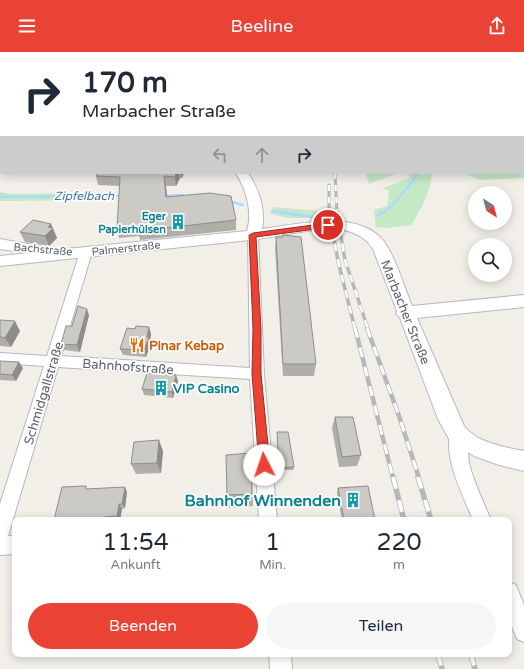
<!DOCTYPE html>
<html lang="de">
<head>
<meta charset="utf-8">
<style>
  body { margin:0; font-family:"Varela Round",sans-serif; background:#f6f6f7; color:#1f2937; height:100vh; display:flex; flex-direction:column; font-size:15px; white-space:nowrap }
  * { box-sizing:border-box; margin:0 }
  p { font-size:13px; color:#747a83 }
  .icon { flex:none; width:22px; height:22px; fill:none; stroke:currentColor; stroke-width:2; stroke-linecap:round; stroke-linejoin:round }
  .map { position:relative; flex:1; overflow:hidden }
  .side { position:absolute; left:12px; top:465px; width:500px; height:140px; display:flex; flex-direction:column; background:#fff; border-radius:8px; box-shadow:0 2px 10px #0003 }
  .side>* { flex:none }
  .banner { position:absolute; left:0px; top:0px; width:524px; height:122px; box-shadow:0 2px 10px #0003; background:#fff; color:#1f2937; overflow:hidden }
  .needle { width:26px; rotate:144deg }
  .buttons { position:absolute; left:468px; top:134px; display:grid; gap:8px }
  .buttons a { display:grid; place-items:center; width:44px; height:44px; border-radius:50%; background:#fff; box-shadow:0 2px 10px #0003; font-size:20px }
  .pin { position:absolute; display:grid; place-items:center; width:34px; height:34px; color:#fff; margin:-17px; border:2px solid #fff; border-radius:50%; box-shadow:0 1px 4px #0007 }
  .me { position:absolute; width:44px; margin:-22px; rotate:356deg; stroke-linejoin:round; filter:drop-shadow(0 0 3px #0008) }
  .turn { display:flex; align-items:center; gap:14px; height:84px; padding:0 16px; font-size:18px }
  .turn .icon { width:52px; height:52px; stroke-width:2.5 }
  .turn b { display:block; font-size:28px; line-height:34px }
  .lanes { display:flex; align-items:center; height:38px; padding:0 16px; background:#0003; justify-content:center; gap:20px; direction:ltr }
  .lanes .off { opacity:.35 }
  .eta { display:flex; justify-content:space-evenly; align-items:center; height:68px; text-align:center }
  .eta b { font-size:24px; font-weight:600; line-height:28px }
  .cta { display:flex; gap:8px; margin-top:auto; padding:8px 16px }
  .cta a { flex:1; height:46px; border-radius:24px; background:#ea4335; color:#fff; font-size:16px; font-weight:600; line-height:46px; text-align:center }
  .cta a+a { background:#f6f6f7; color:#1f2937 }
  header { display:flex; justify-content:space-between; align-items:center; height:52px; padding:0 16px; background:#ea4335; color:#fff; font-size:18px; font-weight:600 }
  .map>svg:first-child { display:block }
</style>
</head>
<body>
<header><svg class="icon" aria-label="menu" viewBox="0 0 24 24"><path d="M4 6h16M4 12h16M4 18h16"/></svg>Beeline<svg class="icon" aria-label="share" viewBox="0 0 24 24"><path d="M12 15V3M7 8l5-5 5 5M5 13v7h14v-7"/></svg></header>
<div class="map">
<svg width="524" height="617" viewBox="0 0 524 617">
  <rect width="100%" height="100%" fill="#f1efe8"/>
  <path fill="#c5e8c5" d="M523,113L524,126L480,128L463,121H523Z
    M366,121H398L369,132Z
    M408,121H438L432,122C430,141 421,157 411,173L387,176L376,175L374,158L387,154L389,139L383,136L410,126Z
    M0,140L11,142L100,141L98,148L3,149H0Z
    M273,155L318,159L319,166H289L271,162Z"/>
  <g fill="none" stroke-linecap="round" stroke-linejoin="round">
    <path stroke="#aadaff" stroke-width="2.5" d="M513,121H524
      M163,144L183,143
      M0,145L123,144
      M228,149L243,153
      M272,159L284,161
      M382,161L392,154L419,121"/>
    <path stroke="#aadaff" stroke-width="3" d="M278,160L312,165
      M377,164L383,160"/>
    <defs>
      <path id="street" d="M9,0H15V1H9Z
        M0,7H1V11H0Z
        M0,66H1V70H0Z
        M253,180L258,183L264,322L277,468H259L250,327L58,315L8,484H15V502L0,503V452L44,314L0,311V301L47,304L80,200L86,196L92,200L61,304L250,316L248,183Z
        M458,376L464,378C469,389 467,403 470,415C475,433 484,451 491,468H473C464,445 441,402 452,378Z
        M509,530L516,533L524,553V590L517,587L509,567Z
        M269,602H291L292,617H270Z"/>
      <path id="secondary" d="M195,0H203V1H195Z
        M0,49H1L0,56Z
        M236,121H248C259,138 266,157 262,177C296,173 352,158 380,185C393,197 405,237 412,254L524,243V255L417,266L464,374C477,391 504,395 524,399V419L499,413L474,404L450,389L438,367L400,266L396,261L397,259L373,197C367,187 355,180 344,178C318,174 277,185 250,188C167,197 83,205 0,214V204L29,201L0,197V187L44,195L46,199L247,179C253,159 246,138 236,121Z"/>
    </defs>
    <use href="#street" stroke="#b5b8bc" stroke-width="2"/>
    <use href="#secondary" stroke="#b6babf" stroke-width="2"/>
    <use href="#street" fill="#fff" fill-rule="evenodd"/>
    <use href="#secondary" fill="#fff" fill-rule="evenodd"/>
    <defs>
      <path id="rail-far3" d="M335,121L337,161
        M329,133V161"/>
      <path id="rail-far2" d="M329,160L338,209L355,277
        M337,160L345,208L368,277"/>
      <path id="rail-far1" d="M355,276L393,426
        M367,276L399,364L419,426"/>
      <path id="rail" d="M393,425L404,468
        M418,425L431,468
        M438,602L442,617
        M471,602L475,617"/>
    </defs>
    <use href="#rail-far3" stroke="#b6b7b8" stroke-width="3"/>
    <use href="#rail-far2" stroke="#b6b7b8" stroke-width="3.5"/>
    <use href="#rail-far1" stroke="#b6b7b8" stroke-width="4.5"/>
    <use href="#rail" stroke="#b6b7b8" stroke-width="5.5"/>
    <use href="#rail-far3" stroke="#fff" stroke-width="2" stroke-dasharray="6" stroke-linecap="butt"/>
    <use href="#rail-far2" stroke="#fff" stroke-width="2.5" stroke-dasharray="8" stroke-linecap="butt"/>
    <use href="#rail-far1" stroke="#fff" stroke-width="3" stroke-dasharray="10" stroke-linecap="butt"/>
    <use href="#rail" stroke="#fff" stroke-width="4" stroke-dasharray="12" stroke-linecap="butt"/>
  </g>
  <path fill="#afaea9" d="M50,0H100V1H51Z
    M105,0H124L122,1H113Z
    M226,0H376V1H226Z
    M98,121H184L182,126H180L176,134H166L167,145L236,168V178L140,188L139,184L119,186L117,176L120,134L98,133L96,124Z
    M51,172L57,186L49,194L25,190L20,180Z
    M276,185L316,312L314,324H283L275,197Z
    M89,263L80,300L64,298L61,292L72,274Z
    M0,268L20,279L11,295L0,294Z
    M149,275L151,282L150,288L151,291L146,305L123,303L120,297L135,277Z
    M0,309L23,316L16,329L0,328Z
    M178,329L173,346L144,343L142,337Z
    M335,365L361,403L357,414L339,415L332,376Z
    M277,380L294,415L293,418H279Z
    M163,399L161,421L136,422L131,412Z
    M251,401L253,454L229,456L227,443Z
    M338,436L375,468H342L337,441Z
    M88,437L127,440L125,456L122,457L120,468H54Z"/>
  <path fill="#8f8d8a" d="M1,99V113H0V100Z
    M176,121H179L180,126L176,134L175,125Z
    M181,121H184L182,126Z
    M164,124L166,134L168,154L166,145Z
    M51,172L57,186L49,194L45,184L48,175Z
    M87,257L89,263L80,300L77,293Z
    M15,269L20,279L11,295L5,286Z
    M149,275L151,282L150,288L151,291L146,305L144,298Z
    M19,310L23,316L16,329L12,323Z
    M176,323L178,329L173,346L172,340Z
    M159,388L163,399L161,421L157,411Z
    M125,435L127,440L125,456L122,452Z
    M119,452L122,457L120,468L117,464Z"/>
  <path fill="#cccac5" stroke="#8f8d8a" d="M63,0H100V1H71Z
    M155,0H187L186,1H154Z
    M280,0H293L294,1H280Z
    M0,90H1V99L0,100Z
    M98,121H176L175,125L164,124L166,145L210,141L231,144L236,168L138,179V174L117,176L120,125L96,124Z
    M33,168L51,172L48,175L53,176L45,184L20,180Z
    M283,183L301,185L316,312H283L276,185H283Z
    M78,254L87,257L77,293L61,292L66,274H72Z
    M0,268L15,269L5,286L0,285Z
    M136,274L149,275L147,285H149L144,298L120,297L127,276L135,277Z
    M0,309L19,310L12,323L0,322Z
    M147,321L176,323L172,340L142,337Z
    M335,365H353L361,403L342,405Z
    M277,380H288L294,415L279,416Z
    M159,388L157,411L131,412L134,390Z
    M251,401L252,442L227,443L226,403Z
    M86,434V437L125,435L122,452H119L117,464L104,465V468H54L62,435Z
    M368,434L375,468H344L338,436Z"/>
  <path fill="#ea4335" stroke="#982c22" d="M328,171L331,172V175L256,185L261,277V322L270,413L268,417L264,418L261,417L259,413L252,322L253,277L249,183L253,181Z"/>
  <defs>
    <symbol id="building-bare" viewBox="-9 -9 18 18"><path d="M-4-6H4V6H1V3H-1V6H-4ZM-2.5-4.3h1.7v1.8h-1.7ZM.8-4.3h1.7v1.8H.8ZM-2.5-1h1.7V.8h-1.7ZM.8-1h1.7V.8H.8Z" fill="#0f9aa8" stroke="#fff" stroke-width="2.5" paint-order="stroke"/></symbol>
    <symbol id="restaurant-bare" viewBox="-9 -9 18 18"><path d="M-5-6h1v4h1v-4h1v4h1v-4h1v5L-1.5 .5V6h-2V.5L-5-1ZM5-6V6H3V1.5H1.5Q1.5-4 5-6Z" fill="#e8710a" stroke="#fff" stroke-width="2.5" paint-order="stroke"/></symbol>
  </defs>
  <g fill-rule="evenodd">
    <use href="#building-bare" x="167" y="159" width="22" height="22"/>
    <use href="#restaurant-bare" x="126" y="282" width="22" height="22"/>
    <use href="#building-bare" x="150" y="325" width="22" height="22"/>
    <use href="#building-bare" x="342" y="437" width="22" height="22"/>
  </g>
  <g text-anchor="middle" stroke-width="3.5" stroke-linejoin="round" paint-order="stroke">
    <g font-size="11" font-weight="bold" fill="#0d838f" stroke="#fff" text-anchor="end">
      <text x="166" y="168">Eger<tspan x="166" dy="13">Papierhülsen</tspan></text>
    </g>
    <g font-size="11" fill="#5f6368" stroke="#fff">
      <text transform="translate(126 196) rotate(-6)" y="4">Palmerstraße</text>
      <text transform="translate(43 197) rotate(5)" y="4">Bachstraße</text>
    </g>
    <g font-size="12" font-style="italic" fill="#4174aa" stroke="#fff">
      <text x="84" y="148">Zipfelbach</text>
    </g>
    <g font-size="13" fill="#5f6368" stroke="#fff">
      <text transform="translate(406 260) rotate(68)" y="5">Marbacher Straße</text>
      <text transform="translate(128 314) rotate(4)" y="5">Bahnhofstraße</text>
      <text transform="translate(43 341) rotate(-73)" y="5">Schmidgallstraße</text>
    </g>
    <g font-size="13" font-weight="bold" fill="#c56008" stroke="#fff" text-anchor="start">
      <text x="149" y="298">Pinar Kebap</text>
    </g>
    <g font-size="13" font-weight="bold" fill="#0d838f" stroke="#fff" text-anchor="start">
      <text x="173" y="341">VIP Casino</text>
    </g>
    <g font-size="16" font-weight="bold" fill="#0d838f" stroke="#fff" text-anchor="end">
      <text x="341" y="454">Bahnhof Winnenden</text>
    </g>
  </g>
</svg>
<div class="buttons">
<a><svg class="needle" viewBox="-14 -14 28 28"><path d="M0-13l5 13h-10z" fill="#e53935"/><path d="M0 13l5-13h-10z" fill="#747a83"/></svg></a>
<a><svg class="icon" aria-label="search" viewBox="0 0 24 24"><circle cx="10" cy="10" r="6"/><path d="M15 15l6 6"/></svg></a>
</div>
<div class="pin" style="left:328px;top:173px;background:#d93025"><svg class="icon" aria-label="arrive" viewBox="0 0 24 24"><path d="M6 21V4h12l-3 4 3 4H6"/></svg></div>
<svg class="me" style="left:264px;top:413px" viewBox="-20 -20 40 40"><circle r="19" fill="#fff"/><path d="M0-13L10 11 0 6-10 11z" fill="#ea4335"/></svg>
<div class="banner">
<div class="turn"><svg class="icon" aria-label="right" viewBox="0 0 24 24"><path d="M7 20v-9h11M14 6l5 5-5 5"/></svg><div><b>170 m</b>Marbacher Straße</div></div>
<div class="lanes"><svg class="icon off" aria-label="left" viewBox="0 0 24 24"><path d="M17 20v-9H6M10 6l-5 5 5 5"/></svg><svg class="icon off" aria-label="ahead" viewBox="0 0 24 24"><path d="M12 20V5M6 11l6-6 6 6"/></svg><svg class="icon" aria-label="right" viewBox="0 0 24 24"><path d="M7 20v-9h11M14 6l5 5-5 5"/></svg></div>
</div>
<section class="side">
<div class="eta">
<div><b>11:54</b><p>Ankunft</p></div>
<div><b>1</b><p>Min.</p></div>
<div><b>220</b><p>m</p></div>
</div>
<div class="cta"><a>Beenden</a><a>Teilen</a></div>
</section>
</div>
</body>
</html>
